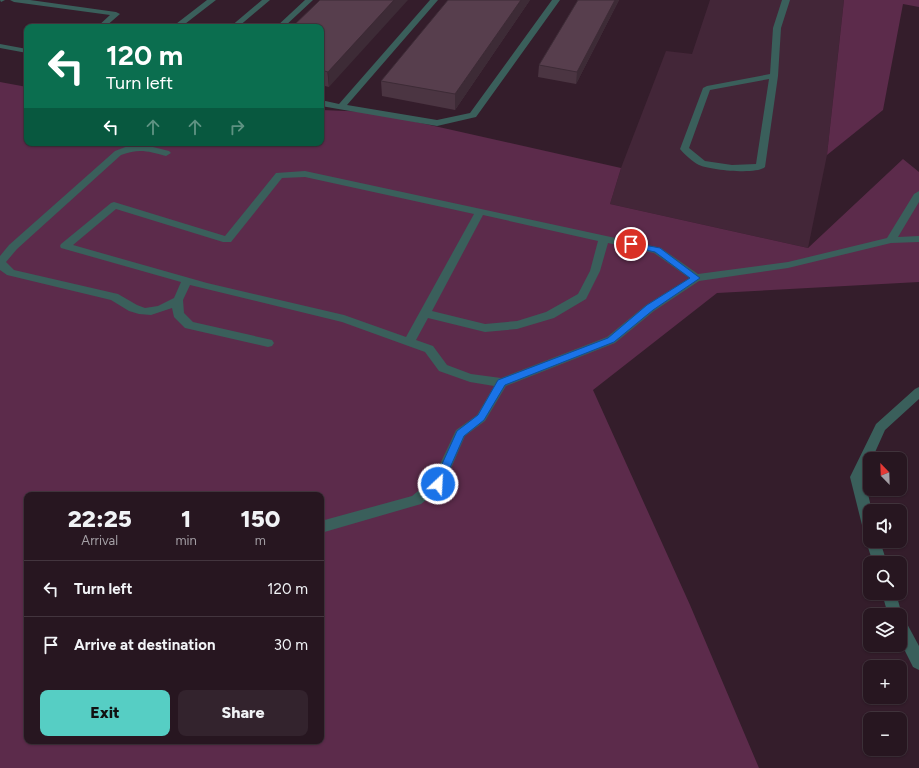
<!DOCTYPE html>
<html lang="en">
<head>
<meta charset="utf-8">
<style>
  body { margin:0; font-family:Figtree,sans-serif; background:#33232d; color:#f1f3f6; height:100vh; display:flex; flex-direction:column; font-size:15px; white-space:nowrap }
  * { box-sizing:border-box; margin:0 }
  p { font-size:13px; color:#a49fa5 }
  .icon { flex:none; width:22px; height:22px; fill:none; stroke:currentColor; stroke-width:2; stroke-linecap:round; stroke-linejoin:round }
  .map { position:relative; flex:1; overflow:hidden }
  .drawer { position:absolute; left:24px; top:492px; width:300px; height:252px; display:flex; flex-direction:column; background:#271620; border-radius:8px; box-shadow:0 1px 3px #0004,0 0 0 1px #43353e }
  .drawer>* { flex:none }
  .top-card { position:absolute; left:24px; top:24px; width:300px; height:122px; border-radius:8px; box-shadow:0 1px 3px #0004,0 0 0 1px #43353e; background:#0b6e4f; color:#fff; overflow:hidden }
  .needle { width:26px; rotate:337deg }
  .fabs { position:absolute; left:863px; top:452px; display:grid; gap:8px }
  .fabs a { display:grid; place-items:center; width:44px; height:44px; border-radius:8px; background:#271620; box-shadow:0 1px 3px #0004,0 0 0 1px #43353e; font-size:20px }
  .pin { position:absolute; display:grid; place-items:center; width:34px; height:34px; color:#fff; margin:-17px; border:2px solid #fff; border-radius:50%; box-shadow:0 1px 4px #0007 }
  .me { position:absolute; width:44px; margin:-22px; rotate:25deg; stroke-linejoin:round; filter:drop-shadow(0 0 3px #0008) }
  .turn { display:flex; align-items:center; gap:14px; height:84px; padding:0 16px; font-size:18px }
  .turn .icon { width:52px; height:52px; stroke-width:2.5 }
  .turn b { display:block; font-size:28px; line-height:34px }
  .lanes { display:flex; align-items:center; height:38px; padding:0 16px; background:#0003; justify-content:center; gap:20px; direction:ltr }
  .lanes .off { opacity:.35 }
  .eta { display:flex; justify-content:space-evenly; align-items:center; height:68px; text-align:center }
  .eta b { font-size:24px; font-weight:800; line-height:28px }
  .action { display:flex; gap:8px; margin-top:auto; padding:8px 16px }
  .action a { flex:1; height:46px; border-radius:8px; background:#56cec4; color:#111; font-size:16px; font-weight:800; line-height:46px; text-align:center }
  .action a+a { background:#33232d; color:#f1f3f6 }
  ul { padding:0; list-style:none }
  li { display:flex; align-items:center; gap:12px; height:56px; padding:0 16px; border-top:1px solid #43353e }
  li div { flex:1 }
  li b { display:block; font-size:15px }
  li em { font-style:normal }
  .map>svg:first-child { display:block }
</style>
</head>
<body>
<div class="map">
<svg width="919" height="768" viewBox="0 0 919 768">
  <rect width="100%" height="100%" fill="#341d2b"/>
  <path fill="#432638" d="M710,0H844L827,155L808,248L610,204L621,168L666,51L692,54Z"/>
  <path fill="#5c2b4b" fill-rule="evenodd" d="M844,0H919V7L903,4L883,110L827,155Z
    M0,82L27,87V143H321V110L372,112L621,168L610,204L808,248L903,159L919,172V282L717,293L593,390L690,605L759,768H0ZM27,495H321V741H27Z"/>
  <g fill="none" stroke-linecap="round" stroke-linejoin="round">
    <path fill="#3a5f5b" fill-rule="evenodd" d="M0,0H5L1,2Z
      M10,0H30L116,12L120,14L105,27H97L110,15L14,2Z
      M207,0H216L181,27H172Z
      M262,0H270L238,27H230Z
      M305,0H313L284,27H276Z
      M430,0H438L347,105L437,120L470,113L552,0H560L476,117L437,126L321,106V100L339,104Z
      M782,0H790L781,28L778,76L765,167C757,175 710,170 699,165C693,162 684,154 680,149L703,88L707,86L770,74L773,28ZM769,79L756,164L732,165L705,161L689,148L710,90Z
      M0,44L27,49V53L0,48Z
      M141,144L169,151L171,153L166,156C148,151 139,148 121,155L17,249L6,262L14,270L118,294L137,305L145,308L158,306L174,298L181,282L61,248L60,246L61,244L111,203L114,202L225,236L276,173L305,171L657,247L661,248L698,274L788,262L887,238L914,194L919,191V202L898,237L919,236V242L891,243L788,268L699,281L654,311L615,343L506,386L485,421L465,436L443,487L421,504L321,533V521L412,496L433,479L456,430L477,415L494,386L470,382L439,371L425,352L342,322L190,285L183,300L184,313L193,322L272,340L274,343L272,346L268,347L185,328L174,317L172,308L151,315L139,314L129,311L111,300L7,275L0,270V256L9,245L115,151L128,146ZM305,177L474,214L406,337L344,315L207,283L73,245L116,209L223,242H231L282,178ZM483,215L598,241L590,271L578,294L546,312L517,321L485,324L432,311ZM608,243L654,253L689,278L646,305L607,337L501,378L471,374L447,365L433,346L416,340L428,318L485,332L517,329L554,318L586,299L600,271Z
      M919,387V399L885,430L872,459H870V463L864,477L872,511H870V535L865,533L863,529L850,477L876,424L915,389Z
      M870,536V541H880L887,563H873L866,541Z
      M882,593H896L902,615L901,618L905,620L919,646V670L913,667L900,641V615H888Z"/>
  </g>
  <path fill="#4b3542" d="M320,0L329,87L321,85Z
    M530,0L455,110L382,96L381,81Z
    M578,0H619L618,2L576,84L538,77L539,65Z"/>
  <path fill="#3d2b36" d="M394,0H408L329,87L328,72Z
    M521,0H530L455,110V94Z
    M615,0H619L618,2L576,84L577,72Z"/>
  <path fill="#573e4d" stroke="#3d2b36" d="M320,0H394L328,72L321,70V27H292Z
    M448,0H521L455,94L381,81Z
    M578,0H615L577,72L539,65Z"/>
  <path fill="#1a73e8" stroke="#114b97" d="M628,242L660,248L700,278L653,310L614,342L505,385L484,420L464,436L442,486L438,488L435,486L433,484L457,431L478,415L498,380L608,338L647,305L690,278L655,252L628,246Z"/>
</svg>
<div class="fabs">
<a><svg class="needle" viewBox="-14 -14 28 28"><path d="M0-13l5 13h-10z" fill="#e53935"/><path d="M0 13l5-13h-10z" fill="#a49fa5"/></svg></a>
<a><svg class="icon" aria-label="sound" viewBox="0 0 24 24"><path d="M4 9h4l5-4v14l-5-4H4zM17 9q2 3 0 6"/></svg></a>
<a><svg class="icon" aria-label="search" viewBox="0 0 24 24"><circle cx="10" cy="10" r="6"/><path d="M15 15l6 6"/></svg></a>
<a><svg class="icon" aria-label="layers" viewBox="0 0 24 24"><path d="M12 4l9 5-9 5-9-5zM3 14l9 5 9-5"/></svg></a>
<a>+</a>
<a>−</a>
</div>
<div class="pin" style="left:631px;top:244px;background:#d93025"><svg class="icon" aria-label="arrive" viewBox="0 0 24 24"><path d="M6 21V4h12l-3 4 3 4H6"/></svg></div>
<svg class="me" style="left:438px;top:484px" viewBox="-20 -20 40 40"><circle r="17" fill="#1a73e8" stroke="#fff" stroke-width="3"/><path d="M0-11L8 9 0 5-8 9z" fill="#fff"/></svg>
<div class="top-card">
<div class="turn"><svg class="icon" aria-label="left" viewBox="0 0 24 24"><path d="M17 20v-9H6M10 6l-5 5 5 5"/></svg><div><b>120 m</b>Turn left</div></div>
<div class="lanes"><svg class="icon" aria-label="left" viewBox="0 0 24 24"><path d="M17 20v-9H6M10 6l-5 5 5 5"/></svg><svg class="icon off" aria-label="ahead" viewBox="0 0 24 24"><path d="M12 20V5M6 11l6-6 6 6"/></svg><svg class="icon off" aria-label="ahead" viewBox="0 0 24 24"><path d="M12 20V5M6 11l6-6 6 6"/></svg><svg class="icon off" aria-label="right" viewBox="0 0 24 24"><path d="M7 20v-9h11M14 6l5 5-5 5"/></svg></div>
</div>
<section class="drawer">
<div class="eta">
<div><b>22:25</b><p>Arrival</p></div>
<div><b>1</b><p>min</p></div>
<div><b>150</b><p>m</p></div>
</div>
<ul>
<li><svg class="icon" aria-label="left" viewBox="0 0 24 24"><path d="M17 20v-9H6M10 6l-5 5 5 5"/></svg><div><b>Turn left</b></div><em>120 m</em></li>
<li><svg class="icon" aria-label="arrive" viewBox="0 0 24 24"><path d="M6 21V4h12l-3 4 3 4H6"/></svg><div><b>Arrive at destination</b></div><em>30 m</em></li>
</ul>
<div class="action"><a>Exit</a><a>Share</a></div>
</section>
</div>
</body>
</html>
